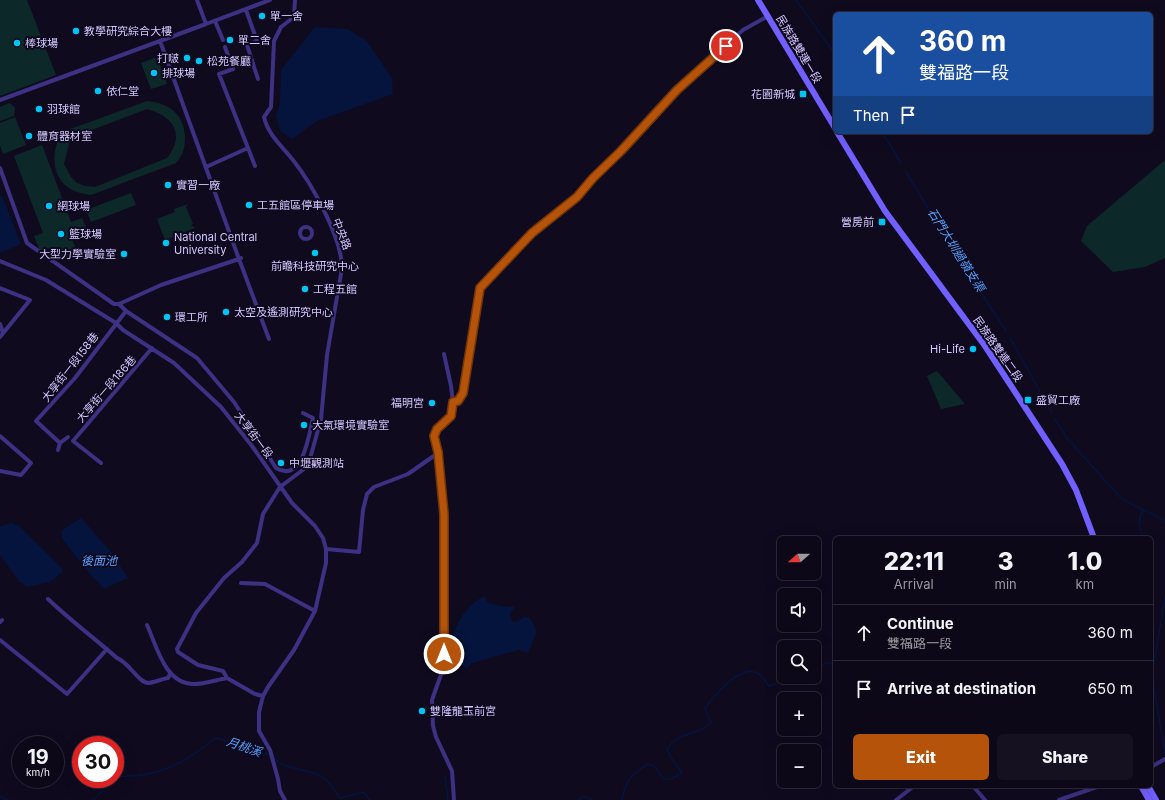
<!DOCTYPE html>
<html lang="en">
<head>
<meta charset="utf-8">
<style>
  body { margin:0; font-family:Inter,"Noto Sans TC",sans-serif; background:#151120; color:#f1f3f6; height:100vh; display:flex; flex-direction:column; font-size:15px; white-space:nowrap }
  * { box-sizing:border-box; margin:0 }
  p { font-size:13px; color:#9a9aa1 }
  .icon { flex:none; width:22px; height:22px; fill:none; stroke:currentColor; stroke-width:2; stroke-linecap:round; stroke-linejoin:round }
  .map { position:relative; flex:1; overflow:hidden }
  .details { position:absolute; left:833px; top:536px; width:320px; height:252px; display:flex; flex-direction:column; background:#0c0817; border-radius:6px; box-shadow:0 4px 16px #0002,0 0 0 1px #2c2936 }
  .details>* { flex:none }
  .top-card { position:absolute; left:833px; top:12px; width:320px; height:122px; border-radius:6px; box-shadow:0 4px 16px #0002,0 0 0 1px #2c2936; background:#1a4fa0; color:#fff; overflow:hidden }
  .needle { width:26px; rotate:249deg }
  .buttons { position:absolute; left:777px; top:536px; display:grid; gap:8px }
  .buttons a { display:grid; place-items:center; width:44px; height:44px; border-radius:6px; background:#0c0817; box-shadow:0 4px 16px #0002,0 0 0 1px #2c2936; font-size:20px }
  .speed { position:absolute; left:12px; top:736px; display:flex; gap:8px; font-size:20px; font-weight:700; text-align:center }
  .speed>* { display:grid; place-content:center; width:52px; height:52px; border-radius:50%; background:#0c0817; box-shadow:0 4px 16px #0002,0 0 0 1px #2c2936; line-height:1 }
  .speed small { font-size:10px; font-weight:400 }
  .speed .limit { border:6px solid #d22; background:#fff; color:#111 }
  .pin { position:absolute; display:grid; place-items:center; width:34px; height:34px; color:#fff; margin:-17px; border:2px solid #fff; border-radius:50%; box-shadow:0 1px 4px #0007 }
  .me { position:absolute; width:44px; margin:-22px; rotate:0deg; stroke-linejoin:round; filter:drop-shadow(0 0 3px #0008) }
  .turn { display:flex; align-items:center; gap:14px; height:84px; padding:0 20px; font-size:18px }
  .turn .icon { width:52px; height:52px; stroke-width:2.5 }
  .turn b { display:block; font-size:28px; line-height:34px }
  .then { display:flex; align-items:center; height:38px; padding:0 20px; background:#0003; gap:8px; font-size:15px }
  .eta { display:flex; justify-content:space-evenly; align-items:center; height:68px; text-align:center }
  .eta b { font-size:24px; font-weight:800; line-height:28px }
  .cta { display:flex; gap:8px; margin-top:auto; padding:8px 20px }
  .cta a { flex:1; height:46px; border-radius:6px; background:#b45309; color:#fff; font-size:16px; font-weight:800; line-height:46px; text-align:center }
  .cta a+a { background:#151120; color:#f1f3f6 }
  ul { padding:0; list-style:none }
  li { display:flex; align-items:center; gap:12px; height:56px; padding:0 20px; border-top:1px solid #2c2936 }
  li div { flex:1 }
  li b { display:block; font-size:15px }
  li em { font-style:normal }
  .map>svg:first-child { display:block }
</style>
</head>
<body>
<div class="map">
<svg width="1165" height="800" viewBox="0 0 1165 800">
  <rect width="100%" height="100%" fill="#100a1f"/>
  <path fill="#0d2829" fill-rule="evenodd" d="M0,0H27L56,75L0,96Z
    M157,57L167,84L151,89L141,63Z
    M147,101C169,103 184,114 185,137C185,148 183,155 176,163L91,195C75,193 63,188 57,173C52,160 54,139 67,131C73,127 83,125 90,122C109,115 128,108 147,101ZM147,109C173,116 186,134 167,158L95,187L85,186L77,183L71,177L64,164L69,144L76,136Z
    M10,103L15,108L14,116L0,121V107Z
    M15,117L26,145L3,154L0,145V123Z
    M42,145L71,222L82,218L88,232L72,239L77,252L54,260L49,248L40,251L34,236L43,233L14,156Z
    M1165,160V258L1145,267L1113,272L1081,241L1087,226Z
    M131,193L136,205L91,222L86,210Z
    M188,204L186,207L193,224L191,225L195,228L165,240L157,219L175,212L174,209Z
    M937,371L965,404L941,409L927,376Z"/>
  <path fill="#05143d" d="M315,27L347,29L366,40L392,78L393,94L317,121L292,139L281,132L276,117L280,103L281,70Z
    M2,195L21,244L0,253V196Z
    M81,518L112,553L128,578L104,589L83,566L62,538V530Z
    M11,523L19,526L62,568V573L50,582L27,587L19,581L0,555V526Z
    M485,596L488,603L506,607L515,606L510,615L512,621L516,622L524,617L530,618L537,631L528,653L519,650L472,663L467,669L449,657C449,635 464,604 485,596Z"/>
  <g fill="none" stroke-linecap="round" stroke-linejoin="round">
    <path stroke="#05143d" stroke-width="1.5" d="M796,0L835,54
      M882,132L901,163
      M905,170L947,240L1006,331
      M1010,338L1052,413
      M1055,419L1067,438L1119,496C1133,508 1150,511 1165,521
      M1143,510C1137,520 1139,527 1144,538
      M1165,597L1153,670L1154,688L1165,753
      M814,666L835,662
      M274,758C288,772 313,768 326,780C332,785 336,793 340,798L363,792L370,800
      M445,776L448,800
      M0,796L7,800
      M93,800L119,776C158,778 187,762 215,738C235,741 250,754 269,754
      M579,800L583,796L593,800
      M622,800C625,780 632,775 647,764C658,765 657,773 664,779H671L682,773L670,756L667,749C677,732 699,735 711,723L705,708C715,696 740,662 759,674C763,677 766,682 769,686L774,685L784,677"/>
    <path stroke="#3c3182" stroke-width="4" d="M246,10L257,41L247,45L258,79
      M215,21L223,40
      M206,24L270,0
      M225,47L233,69L219,74L248,148
      M0,100L206,24L197,0
      M206,167L248,148L255,166
      M0,168L27,243L114,304H119L161,285L239,259L160,41
      M300 233a6 6 0 1 1 12 0a6 6 0 1 1-12 0Z
      M241,258L239,259L269,339
      M0,261L46,280L116,323L123,330L174,363L221,407L252,446L292,503L315,526L323,538L326,549V563L315,611L294,650L268,687L263,696L259,712V731L270,750L278,779L280,791L285,800
      M0,288L30,300L0,337
      M119,304L126,311L197,358L234,402L276,468C303,484 309,434 313,418L303,413
      M0,324L3,333
      M444,354L451,386L453,402L451,416L437,429L434,436L438,453L444,514V666L432,700L433,726L436,737L452,771L454,800
      M453,402L458,401L463,393L480,288L532,233L577,197L593,178L621,151L677,90L743,30L768,16
      M0,436L31,463L21,475L0,471
      M60,443L68,437
      M58,450L60,443L36,421L75,378L126,311
      M101,463L73,441L152,348
      M326,549L359,552L363,510L367,494L374,487L408,474L438,453
      M241,583L265,584L315,611
      M48,599C70,620 94,638 117,658C129,662 139,684 149,683C155,682 162,679 168,678L170,674
      M0,622L2,620
      M147,625C157,647 165,684 194,684C204,684 216,680 227,678L255,694L263,696
      M0,640L67,694L107,649
      M227,678L223,671L198,665L178,652L177,649L196,613L224,578L242,562L257,543L263,514L280,487L308,466L321,419L327,355L342,268C342,238 312,184 293,160C282,146 268,135 264,117L271,107L274,41L281,27L294,17L295,0
      M1151,767L1165,759
      M973,786L985,800
      M896,800L914,786
      M1059,800L1100,786"/>
    <path stroke="#725fff" stroke-width="6" d="M758,0L835,128
      M837,132L885,211L985,346L1062,464L1076,490L1094,538
      M1141,786L1149,800
      M1148,786L1156,800"/>
  </g>
  <g fill="none" stroke-linecap="round" stroke-linejoin="round">
    <defs>
      <path id="route" d="M444,654V514L438,452L434,436L437,429L451,416L453,402L458,401L463,393L480,288L532,233L577,197L593,178L621,151L677,90L726,46"/>
    </defs>
    <use href="#route" stroke="#753606" stroke-width="10"/>
    <use href="#route" stroke="#b45309" stroke-width="7"/>
  </g>
  <g fill="#00c4f3" stroke="#100a1f" stroke-width="1.5">
    <circle cx="262" cy="16" r="4"/>
    <circle cx="76" cy="31" r="4"/>
    <circle cx="230" cy="40" r="4"/>
    <circle cx="17" cy="43" r="4"/>
    <circle cx="187" cy="58" r="4"/>
    <circle cx="199" cy="61" r="4"/>
    <circle cx="154" cy="73" r="4"/>
    <circle cx="98" cy="91" r="4"/>
    <rect x="799" y="90" width="8" height="8" rx="2"/>
    <circle cx="39" cy="109" r="4"/>
    <circle cx="29" cy="136" r="4"/>
    <circle cx="168" cy="185" r="4"/>
    <circle cx="249" cy="205" r="4"/>
    <circle cx="49" cy="206" r="4"/>
    <rect x="878" y="218" width="8" height="8" rx="2"/>
    <circle cx="61" cy="234" r="4"/>
    <circle cx="166" cy="243" r="4"/>
    <circle cx="315" cy="253" r="4"/>
    <circle cx="124" cy="254" r="4"/>
    <circle cx="305" cy="289" r="4"/>
    <circle cx="226" cy="312" r="4"/>
    <circle cx="167" cy="317" r="4"/>
    <circle cx="973" cy="349" r="4"/>
    <rect x="1024" y="396" width="8" height="8" rx="2"/>
    <circle cx="432" cy="403" r="4"/>
    <circle cx="304" cy="425" r="4"/>
    <circle cx="281" cy="463" r="4"/>
    <circle cx="422" cy="711" r="4"/>
  </g>
  <g text-anchor="middle" stroke-width="4" stroke-linejoin="round" paint-order="stroke">
    <g font-size="11" fill="#d3c8ff" stroke="#100a1f" text-anchor="start">
      <text x="270" y="20">單一舍</text>
      <text x="84" y="35">教學研究綜合大樓</text>
      <text x="238" y="44">單二舍</text>
      <text x="25" y="47">棒球場</text>
      <text x="179" y="62" text-anchor="end">打啵</text>
      <text x="207" y="65">松苑餐廳</text>
      <text x="162" y="77">排球場</text>
      <text x="106" y="95">依仁堂</text>
      <text x="795" y="98" text-anchor="end">花園新城</text>
      <text x="47" y="113">羽球館</text>
      <text x="37" y="140">體育器材室</text>
      <text x="176" y="189">實習一廠</text>
      <text x="257" y="209">工五館區停車場</text>
      <text x="57" y="210">網球場</text>
      <text x="874" y="226" text-anchor="end">營房前</text>
      <text x="69" y="238">籃球場</text>
      <text x="174" y="241">National Central<tspan x="174" dy="13">University</tspan></text>
      <text x="116" y="258" text-anchor="end">大型力學實驗室</text>
      <text x="315" y="270" text-anchor="middle">前瞻科技研究中心</text>
      <text x="313" y="293">工程五館</text>
      <text x="234" y="316">太空及遙測研究中心</text>
      <text x="175" y="321">環工所</text>
      <text x="965" y="353" text-anchor="end">Hi-Life</text>
      <text x="1036" y="404">盛貿工廠</text>
      <text x="424" y="407" text-anchor="end">福明宮</text>
      <text x="312" y="429">大氣環境實驗室</text>
      <text x="289" y="467">中壢觀測站</text>
      <text x="430" y="715">雙隆龍玉前宮</text>
    </g>
    <g font-size="11" fill="#d3c8ff" stroke="#100a1f">
      <text transform="translate(799 49) rotate(59)" y="4">民族路雙連一段</text>
      <text transform="translate(342 234) rotate(69)" y="4">中央路</text>
      <text transform="translate(998 349) rotate(55)" y="4">民族路雙連二段</text>
      <text transform="translate(70 367) rotate(-52)" y="4">大享街一段158巷</text>
      <text transform="translate(106 389) rotate(-49)" y="4">大享街一段186巷</text>
      <text transform="translate(254 435) rotate(53)" y="4">大享街一段</text>
    </g>
    <g font-size="12" font-style="italic" fill="#56a1ff" stroke="#100a1f">
      <text transform="translate(956 250) rotate(58)" y="4">石門大圳過嶺支渠</text>
      <text x="99" y="565">後面池</text>
      <text transform="translate(244 747) rotate(19)" y="4">月桃溪</text>
    </g>
  </g>
</svg>
<div class="buttons">
<a><svg class="needle" viewBox="-14 -14 28 28"><path d="M0-13l5 13h-10z" fill="#e53935"/><path d="M0 13l5-13h-10z" fill="#9a9aa1"/></svg></a>
<a><svg class="icon" aria-label="sound" viewBox="0 0 24 24"><path d="M4 9h4l5-4v14l-5-4H4zM17 9q2 3 0 6"/></svg></a>
<a><svg class="icon" aria-label="search" viewBox="0 0 24 24"><circle cx="10" cy="10" r="6"/><path d="M15 15l6 6"/></svg></a>
<a>+</a>
<a>−</a>
</div>
<div class="speed"><div>19<small>km/h</small></div><div class="limit">30</div></div>
<div class="pin" style="left:726px;top:46px;background:#d93025"><svg class="icon" aria-label="arrive" viewBox="0 0 24 24"><path d="M6 21V4h12l-3 4 3 4H6"/></svg></div>
<svg class="me" style="left:444px;top:654px" viewBox="-20 -20 40 40"><circle r="17" fill="#b45309" stroke="#fff" stroke-width="3"/><path d="M0-11L8 9 0 5-8 9z" fill="#fff"/></svg>
<div class="top-card">
<div class="turn"><svg class="icon" aria-label="ahead" viewBox="0 0 24 24"><path d="M12 20V5M6 11l6-6 6 6"/></svg><div><b>360 m</b>雙福路一段</div></div>
<div class="then">Then<svg class="icon" aria-label="arrive" viewBox="0 0 24 24"><path d="M6 21V4h12l-3 4 3 4H6"/></svg></div>
</div>
<section class="details">
<div class="eta">
<div><b>22:11</b><p>Arrival</p></div>
<div><b>3</b><p>min</p></div>
<div><b>1.0</b><p>km</p></div>
</div>
<ul>
<li><svg class="icon" aria-label="ahead" viewBox="0 0 24 24"><path d="M12 20V5M6 11l6-6 6 6"/></svg><div><b>Continue</b><p>雙福路一段</p></div><em>360 m</em></li>
<li><svg class="icon" aria-label="arrive" viewBox="0 0 24 24"><path d="M6 21V4h12l-3 4 3 4H6"/></svg><div><b>Arrive at destination</b></div><em>650 m</em></li>
</ul>
<div class="cta"><a>Exit</a><a>Share</a></div>
</section>
</div>
</body>
</html>
